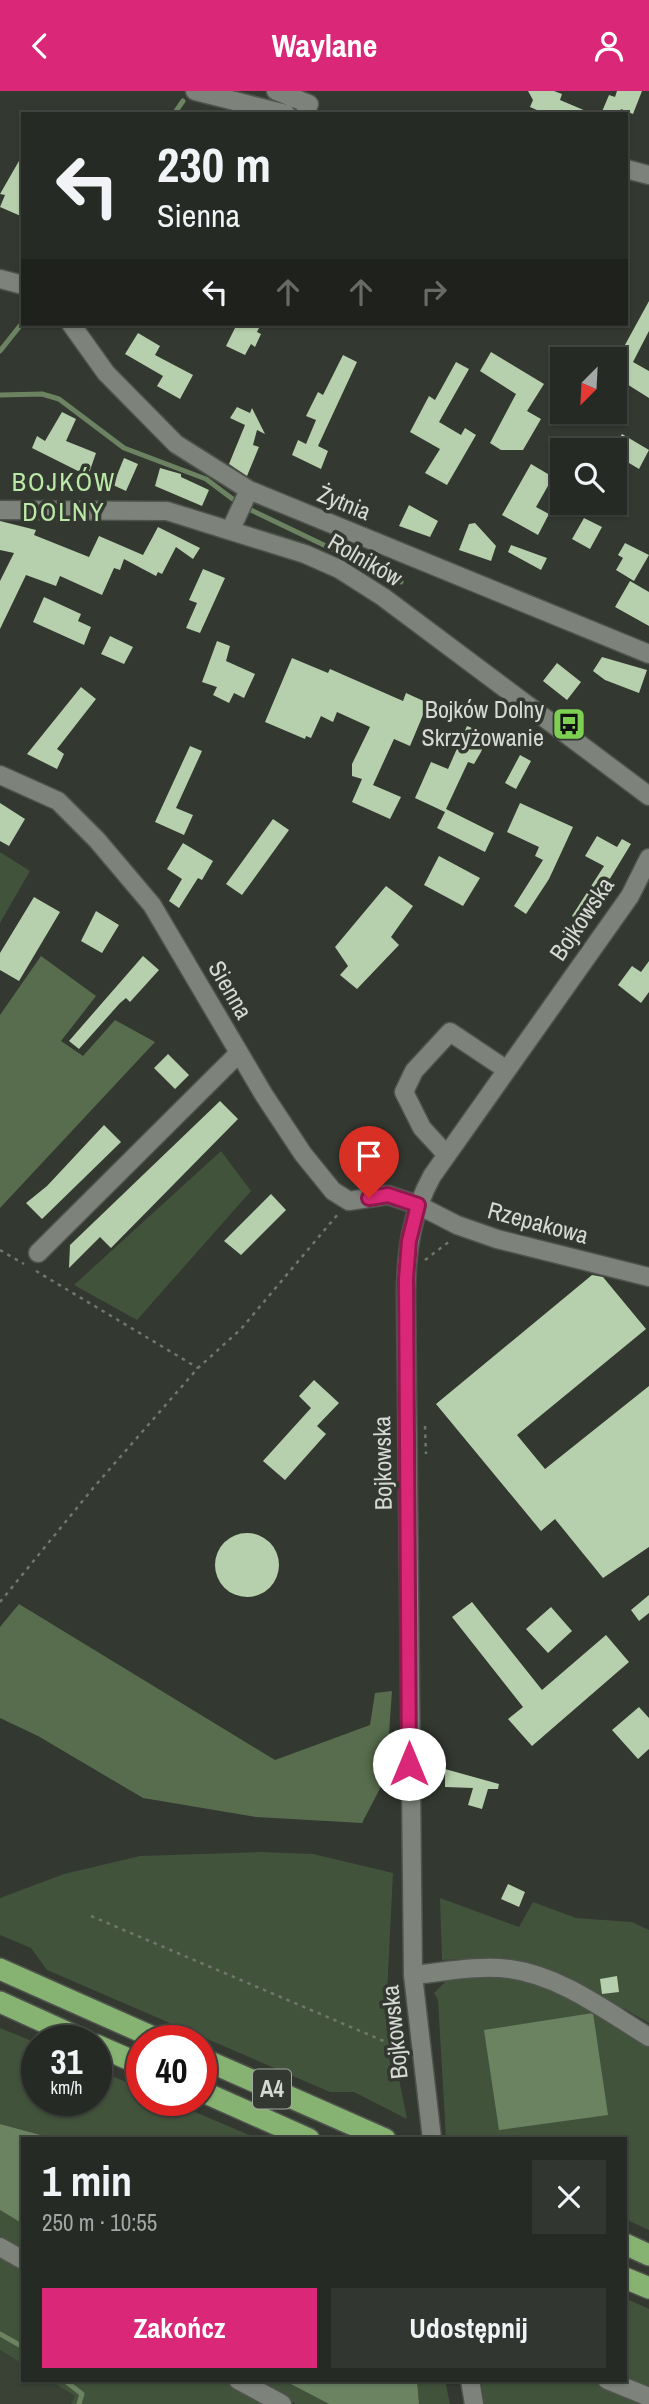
<!DOCTYPE html>
<html lang="pl">
<head>
<meta charset="utf-8">
<style>
  body { margin:0; font-family:"Archivo Narrow",sans-serif; background:#323631; color:#f1f3f6; height:100vh; display:flex; flex-direction:column; font-size:26px; white-space:nowrap }
  * { box-sizing:border-box; margin:0 }
  p { font-size:23px; color:#a4a7a6 }
  .icon { flex:none; width:38px; height:38px; fill:none; stroke:currentColor; stroke-width:2; stroke-linecap:round; stroke-linejoin:round }
  .map { position:relative; flex:1; overflow:hidden }
  .details { position:absolute; left:21px; top:2046px; width:606px; height:245px; display:flex; flex-direction:column; background:#262a24; border-radius:0px; box-shadow:0 2px 5px #0004,0 0 0 2px #424641 }
  .details>* { flex:none }
  .guide { position:absolute; left:21px; top:21px; width:607px; height:214px; border-radius:0px; box-shadow:0 2px 5px #0004,0 0 0 2px #424641; background:#262a24; color:#f1f3f6; overflow:hidden }
  .needle { width:46px; rotate:204deg }
  .controls { position:absolute; left:550px; top:256px; display:grid; gap:14px }
  .controls a { display:grid; place-items:center; width:77px; height:77px; border-radius:0px; background:#262a24; box-shadow:0 2px 5px #0004,0 0 0 2px #424641; font-size:35px }
  .speed { position:absolute; left:21px; top:1934px; display:flex; gap:14px; font-size:35px; font-weight:700; text-align:center }
  .speed>* { display:grid; place-content:center; width:91px; height:91px; border-radius:50%; background:#262a24; box-shadow:0 2px 5px #0004,0 0 0 2px #424641; line-height:1 }
  .speed small { font-size:18px; font-weight:400 }
  .speed .limit { border:10px solid #d22; background:#fff; color:#111 }
  .pin { position:absolute; display:grid; place-items:center; width:60px; height:60px; color:#fff; margin:-72px -30px; border-radius:50% 50% 50% 0; rotate:-45deg; box-shadow:0 0 7px #0007 }
  .pin .icon { rotate:45deg }
  .me { position:absolute; width:77px; margin:-38px; rotate:0deg; stroke-linejoin:round; filter:drop-shadow(0 0 5px #0008) }
  .turn { display:flex; align-items:center; gap:24px; height:147px; padding:0 21px; font-size:32px }
  .turn .icon { width:91px; height:91px; stroke-width:2.5 }
  .turn b { display:block; font-size:49px; line-height:60px }
  .lanes { display:flex; align-items:center; height:66px; padding:0 21px; background:#0003; justify-content:center; gap:35px; direction:ltr }
  .lanes .off { opacity:.35 }
  .round { display:grid; place-items:center; flex:none; width:74px; height:74px; border-radius:0px; background:#323631 }
  .head { display:flex; align-items:center; justify-content:space-between; height:119px; padding:0 21px }
  h1 { font-size:42px; font-weight:800; line-height:52px }
  .action { display:flex; gap:14px; margin-top:auto; padding:14px 21px }
  .action a { flex:1; height:80px; border-radius:0px; background:#db2777; color:#fff; font-size:28px; font-weight:800; line-height:80px; text-align:center }
  .action a+a { background:#323631; color:#f1f3f6 }
  header { display:flex; justify-content:space-between; align-items:center; height:91px; padding:0 21px; background:#db2777; color:#fff; font-size:32px; font-weight:800 }
  .map>svg:first-child { display:block }
</style>
</head>
<body>
<header><svg class="icon" aria-label="back" viewBox="0 0 24 24"><path d="M15 5l-7 7 7 7"/></svg>Waylane<svg class="icon" aria-label="person" viewBox="0 0 24 24"><circle cx="12" cy="8" r="4"/><path d="M4 21q1-7 8-7t8 7"/></svg></header>
<div class="map">
<svg width="649" height="2313" viewBox="0 0 649 2313">
  <rect width="100%" height="100%" fill="#333830"/>
  <path fill="#394235" d="M0,2259L23,2273V2289H49L75,2305L71,2313H0Z"/>
  <path fill="#42533b" d="M0,761L30,780L0,832Z
    M221,1060L251,1100L137,1229L74,1194Z
    M260,1761L313,1763L393,1782L386,1923L407,2028L354,2001H330L47,1879L31,1857L0,1844V1807L64,1783L140,1765Z
    M440,1807L519,1836L533,1811L576,1827L632,1831L649,1839V1932L625,1918L597,1908L562,1883L540,1876L485,1867L442,1869Z
    M506,1885L568,1904L649,1955V2139L625,2128V2048L446,2047L438,1909L434,1902L447,1889Z
    M0,1937L37,1952V2009H96V1978L142,1998V2009H167L256,2047H52L0,2033Z
    M0,2119L23,2133V2163L0,2151Z
    M0,2163L23,2176V2273L0,2259Z
    M625,2207L649,2218V2313H484L481,2289H625Z
    M49,2289H225L268,2313H71L75,2305Z
    M252,2289H283L329,2313H296Z
    M417,2289H445L450,2313H419Z"/>
  <path fill="#576d4d" d="M41,865L96,905L61,950L83,965L115,929L155,951L0,1117V924Z
    M19,1513L275,1669L370,1634L375,1602L392,1600L386,1686L362,1732L256,1726L143,1707L38,1645L0,1627V1536Z"/>
  <path fill="#6c8362" d="M593,1922L608,2024L499,2039L484,1939Z
    M0,2033L52,2047L23,2048V2133L0,2119Z
    M283,2289H417L419,2313H329Z"/>
  <g fill="none" stroke-linecap="round" stroke-linejoin="round">
    <path stroke="#6c8362" stroke-width="5" d="M174,23L183,10
      M0,260L23,231
      M0,304L42,303L59,308L124,357L206,388L234,409
      M251,419L401,491
      M0,2243L23,2256
      M64,2289L82,2303L79,2313"/>
  </g>
  <path fill="#b6cfac" d="M528,0H554L562,3L560,9L593,23H546L530,16L533,9Z
    M617,0H642L633,23L621,18L619,23H601L609,4L615,6Z
    M23,63V126L0,116L5,104L0,103Z
    M649,210V240L633,271L649,280V307L614,285V274Z
    M237,233H261L257,241L261,243L255,256L251,253L245,264L226,255Z
    M138,242L160,255L155,264L193,284L180,308L157,295L163,285L125,263Z
    M491,261L544,293L527,320L541,328L523,359H501L490,352L516,303L480,280Z
    M343,264L357,271L318,355L328,360L321,378L292,364L298,349L306,353L316,329L306,325L318,301L323,304Z
    M456,271L469,278L439,331L461,344L465,337L476,344L447,394L425,382L440,358L410,341L429,305L435,309Z
    M237,316L250,322L252,317L265,343L257,339L253,354L259,356L247,385L229,373L245,334L230,327Z
    M62,321L76,328L66,350L96,362L88,385L32,357L37,345L45,350Z
    M622,343L649,359L639,378L614,363L612,359Z
    M124,367L138,373L126,400L113,394Z
    M531,373L553,386L536,416L549,423L538,444L502,424Z
    M160,377L181,383V386L209,399L202,415L155,395Z
    M409,414L438,430L430,446L399,435Z
    M584,427L602,436L590,458L572,448Z
    M0,430L36,439L34,444L89,466L99,445L143,464L158,436L200,457L193,468L176,456L162,483L158,481L156,485L124,468L120,479L114,477L102,504L60,485L56,495L26,484L0,538V490L14,462L0,459Z
    M475,432L496,455L491,470L459,459L469,433Z
    M625,452L649,464L634,490L616,479L623,467L618,464Z
    M511,454L547,467L541,479L508,461Z
    M203,478L225,487L200,542L186,537L197,512L189,509Z
    M630,490L649,501V535L615,516Z
    M44,506L81,523L78,530L91,536L84,554L33,531Z
    M110,545L133,556L124,573L101,563Z
    M217,550L230,555L226,570L255,583L244,607L234,602L229,612L213,604L217,596L202,591Z
    M602,566L647,579L639,602L605,589L593,580Z
    M292,567L328,582L330,578L403,610L406,602L428,612L410,655L394,648L373,694L401,706L390,728L352,711L362,688L352,685V673L370,636L337,621L333,631L321,625L311,647L306,645L305,648L265,631Z
    M557,572L581,591L567,609L543,590Z
    M81,596L96,608L57,658L64,663L57,678L27,663Z
    M467,635L487,643L481,661L474,673L468,671L446,718L494,742L485,761L437,737L445,721L415,707L431,671L448,678Z
    M190,655L202,660L176,717L193,724L184,744L155,731Z
    M520,664L531,670L516,698L505,692Z
    M0,712L25,728L9,755L0,750Z
    M520,712L573,736L549,788L526,823L514,815L543,769L535,765L539,756L507,741Z
    M273,728L289,739L242,804L226,793Z
    M597,745L617,756L622,748L631,753L583,832L572,825L604,775L585,765Z
    M183,752L213,770L202,789L198,787L179,817L169,810L182,788L167,778Z
    M439,765L480,787L463,815L424,794Z
    M386,795L413,815L391,846L399,854L357,898L340,884L348,875L335,856Z
    M34,806L60,821L19,890L0,879V862Z
    M96,820L119,834L102,862L81,850Z
    M143,865L159,879L130,911L126,907L120,912L79,958L69,950Z
    M649,870V901L641,912L618,894L632,875L641,881Z
    M168,963L189,984L175,998L154,977Z
    M220,1010L238,1028L111,1157L100,1146L69,1177L70,1154Z
    M104,1034L121,1051L42,1128L26,1112L47,1095Z
    M271,1103L286,1119L241,1164L224,1150Z
    M592,1184L603,1186L646,1238L517,1344L545,1378L649,1295V1456L603,1487L555,1428L541,1440L436,1313Z
    M314,1289L339,1312L317,1335L326,1343L285,1389L263,1370L311,1317L299,1305Z
    M215 1474a32 32 0 1 1 64 0a32 32 0 1 1-64 0Z
    M649,1504V1522L639,1530L631,1519Z
    M472,1511L542,1599L606,1544L629,1571L532,1655L508,1628L523,1616L452,1526Z
    M551,1516L572,1540L548,1562L526,1538Z
    M639,1616L649,1627V1658L638,1668L612,1639Z
    M445,1678L499,1693L498,1698H488L482,1718L468,1714L473,1697L445,1696Z
    M508,1793L525,1801L519,1816L501,1808Z
    M617,1885L619,1901L602,1903L600,1888Z"/>
  <g fill="none" stroke-linecap="round" stroke-linejoin="round">
    <defs>
      <path id="minor" d="M195,0L286,23
        M276,0L309,13L305,23
        M626,78L649,84
        M0,188L23,194
        M71,233L106,282L176,353L249,399L649,563
        M0,419L167,420L305,463L339,478L383,506L649,705
        M231,438L249,399
        M0,684L58,710L97,749L152,814L264,1004L303,1063L333,1100L349,1110L388,1104L418,1114L457,1134L497,1148L649,1186
        M446,1063L422,1037L404,1001L414,980L450,941L507,979
        M38,1162L239,962
        M413,1884C444,1881 478,1874 510,1878C561,1885 606,1920 649,1946
        M432,2048L413,1884L406,1205C406,1162 411,1123 432,1085L630,805L649,767
        M0,2156L23,2169
        M238,2289L282,2313
        M470,2289L474,2313
        M607,2289L649,2306"/>
      <path id="highway" d="M0,1878L162,1950
        M0,1911L86,1950
        M96,1954L142,1974
        M201,1967L385,2048
        M201,2000L309,2048
        M625,2153L649,2164
        M625,2187L649,2197"/>
    </defs>
    <use href="#minor" stroke="#4f534d" stroke-width="21"/>
    <use href="#highway" stroke="#4f534d" stroke-width="24"/>
    <path stroke="#72766f" stroke-width="2.5" stroke-dasharray="3.5 5" stroke-linecap="butt" d="M0,1159L24,1173
      M425,1169L450,1150
      M36,1180L198,1277
      M425,1335L426,1363
      M0,1511L94,1396L198,1277L241,1238L338,1123
      M91,1825L400,1957
      M396,1895L393,1925L406,1982"/>
    <use href="#minor" stroke="#7d837a" stroke-width="18"/>
    <use href="#highway" stroke="#86b371" stroke-width="21"/>
  </g>
  <g fill="none" stroke-linecap="round" stroke-linejoin="round">
    <defs>
      <path id="route" d="M369,1107L388,1104L418,1114L409,1150L406,1188L409,1673"/>
    </defs>
    <use href="#route" stroke="#8e194d" stroke-width="18"/>
    <use href="#route" stroke="#db2777" stroke-width="12"/>
  </g>
  <defs>
    <symbol id="bus-square" viewBox="-11 -11 22 22"><rect x="-9" y="-9" width="18" height="18" rx="4" fill="#7ed053" stroke="#333830"/><path d="M-5-6H5V4H4V6H2V4H-2V6H-4V4H-5ZM-3.5-4V0h7V-4ZM-3.5 1.2v1.5H-2V1.2ZM2 1.2v1.5H3.5V1.2Z" fill="#111"/></symbol>
  </defs>
  <g fill-rule="evenodd">
    <use href="#bus-square" x="550" y="614" width="38" height="38"/>
  </g>
  <g text-anchor="middle" stroke-width="7" stroke-linejoin="round" paint-order="stroke">
    <rect fill="#333830" stroke="#a5a9a3" stroke-width="2" x="253" y="1978.5" width="38" height="39" rx="5"/>
    <g font-size="23" font-weight="bold" fill="#d6d9d4">
      <text x="272" y="2006">A4</text>
    </g>
    <g font-size="24" fill="#d6d9d4" stroke="#333830">
      <text transform="translate(344 412) rotate(22)" y="8">Żytnia</text>
      <text transform="translate(365 469) rotate(30)" y="8">Rolników</text>
      <text transform="translate(582 828) rotate(-56)" y="8">Bojkowska</text>
      <text transform="translate(230 899) rotate(60)" y="8">Sienna</text>
      <text transform="translate(538 1132) rotate(15)" y="8">Rzepakowa</text>
      <text transform="translate(383 1372) rotate(-91)" y="8">Bojkowska</text>
      <text transform="translate(395 1941) rotate(-96)" y="8">Bojkowska</text>
    </g>
    <g font-size="24" fill="#d6d9d4" stroke="#333830" text-anchor="end">
      <text x="544" y="627">Bojków Dolny<tspan x="544" dy="28">Skrzyżowanie</tspan></text>
    </g>
    <g font-size="26" letter-spacing="2" fill="#bbe9a7" stroke="#333830">
      <text x="64" y="400">BOJKÓW<tspan x="64" dy="30">DOLNY</tspan></text>
    </g>
  </g>
</svg>
<div class="controls">
<a><svg class="needle" viewBox="-14 -14 28 28"><path d="M0-13l5 13h-10z" fill="#e53935"/><path d="M0 13l5-13h-10z" fill="#a4a7a6"/></svg></a>
<a><svg class="icon" aria-label="search" viewBox="0 0 24 24"><circle cx="10" cy="10" r="6"/><path d="M15 15l6 6"/></svg></a>
</div>
<div class="speed"><div>31<small>km/h</small></div><div class="limit">40</div></div>
<div class="pin" style="left:369px;top:1107px;background:#d93025"><svg class="icon" aria-label="arrive" viewBox="0 0 24 24"><path d="M6 21V4h12l-3 4 3 4H6"/></svg></div>
<svg class="me" style="left:409px;top:1673px" viewBox="-20 -20 40 40"><circle r="19" fill="#fff"/><path d="M0-13L10 11 0 6-10 11z" fill="#db2777"/></svg>
<div class="guide">
<div class="turn"><svg class="icon" aria-label="left" viewBox="0 0 24 24"><path d="M17 20v-9H6M10 6l-5 5 5 5"/></svg><div><b>230 m</b>Sienna</div></div>
<div class="lanes"><svg class="icon" aria-label="left" viewBox="0 0 24 24"><path d="M17 20v-9H6M10 6l-5 5 5 5"/></svg><svg class="icon off" aria-label="ahead" viewBox="0 0 24 24"><path d="M12 20V5M6 11l6-6 6 6"/></svg><svg class="icon off" aria-label="ahead" viewBox="0 0 24 24"><path d="M12 20V5M6 11l6-6 6 6"/></svg><svg class="icon off" aria-label="right" viewBox="0 0 24 24"><path d="M7 20v-9h11M14 6l5 5-5 5"/></svg></div>
</div>
<section class="details">
<div class="head"><div><h1>1 min</h1><p>250 m · 10:55</p></div><a class="round"><svg class="icon" aria-label="close" viewBox="0 0 24 24"><path d="M6 6l12 12M18 6L6 18"/></svg></a></div>
<div class="action"><a>Zakończ</a><a>Udostępnij</a></div>
</section>
</div>
</body>
</html>
